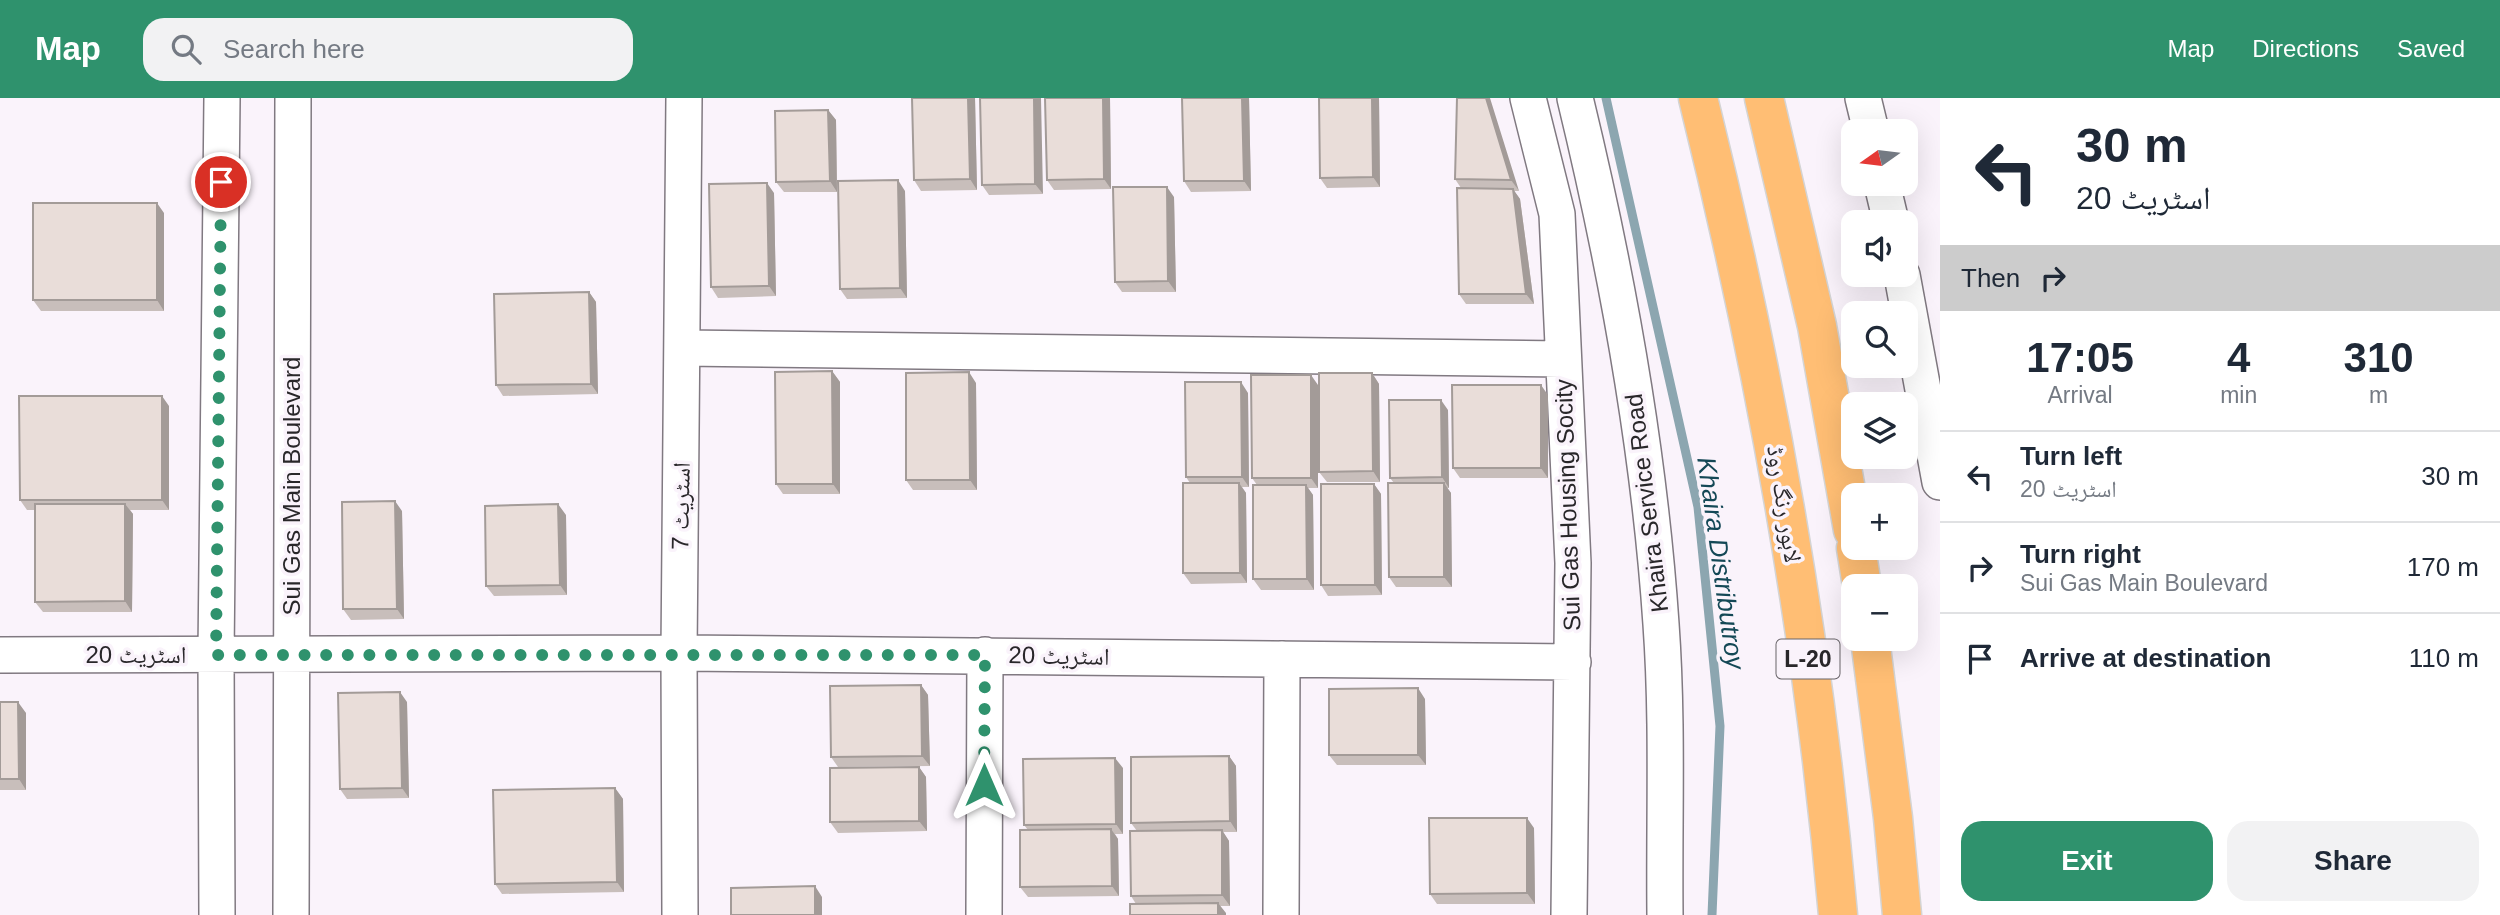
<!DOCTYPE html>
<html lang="en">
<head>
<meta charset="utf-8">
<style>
  body { margin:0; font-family:Arial,"Noto Naskh Arabic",sans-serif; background:#f2f2f3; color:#1f2937; height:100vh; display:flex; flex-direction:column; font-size:26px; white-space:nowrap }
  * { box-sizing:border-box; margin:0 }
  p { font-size:23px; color:#747a83 }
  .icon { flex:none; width:38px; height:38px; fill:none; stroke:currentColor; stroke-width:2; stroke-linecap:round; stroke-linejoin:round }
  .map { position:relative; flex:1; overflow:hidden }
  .side { display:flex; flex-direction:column; background:#fff; width:560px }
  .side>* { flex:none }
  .banner { background:#fff; color:#1f2937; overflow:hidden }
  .needle { width:46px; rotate:256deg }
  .tools { position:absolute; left:1841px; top:21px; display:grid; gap:14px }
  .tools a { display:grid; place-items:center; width:77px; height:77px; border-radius:14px; background:#fff; box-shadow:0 7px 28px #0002; font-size:35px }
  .pin { position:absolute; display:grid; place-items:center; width:60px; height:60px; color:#fff; margin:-30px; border:4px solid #fff; border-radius:50%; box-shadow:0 2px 7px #0007 }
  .me { position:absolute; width:77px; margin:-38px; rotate:0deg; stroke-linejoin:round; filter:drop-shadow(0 0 5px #0008) }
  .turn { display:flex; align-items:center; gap:24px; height:147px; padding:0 21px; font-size:32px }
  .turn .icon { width:91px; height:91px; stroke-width:2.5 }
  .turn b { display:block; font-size:49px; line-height:60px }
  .then { display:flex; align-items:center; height:66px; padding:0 21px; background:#0003; gap:14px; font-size:26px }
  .eta { display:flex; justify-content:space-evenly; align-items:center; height:119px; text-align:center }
  .eta b { font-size:42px; font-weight:700; line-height:49px }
  .button { display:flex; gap:14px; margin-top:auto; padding:14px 21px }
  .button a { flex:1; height:80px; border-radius:21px; background:#2f926d; color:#fff; font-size:28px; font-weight:700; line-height:80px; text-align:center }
  .button a+a { background:#f2f2f3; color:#1f2937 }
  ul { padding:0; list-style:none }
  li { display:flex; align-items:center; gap:21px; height:91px; padding:0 21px; border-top:2px solid #e0e1e3 }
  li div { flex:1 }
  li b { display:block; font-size:26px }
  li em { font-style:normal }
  header { display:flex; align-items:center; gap:42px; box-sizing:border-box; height:98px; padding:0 35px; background:#2f926d; color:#fff }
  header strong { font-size:33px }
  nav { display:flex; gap:38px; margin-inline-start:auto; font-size:24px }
  .search { width:490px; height:63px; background:#f2f2f3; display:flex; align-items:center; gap:18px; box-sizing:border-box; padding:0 24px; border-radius:21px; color:#747a83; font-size:26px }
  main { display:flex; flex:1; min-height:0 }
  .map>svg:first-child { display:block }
</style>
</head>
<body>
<header>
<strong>Map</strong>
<div class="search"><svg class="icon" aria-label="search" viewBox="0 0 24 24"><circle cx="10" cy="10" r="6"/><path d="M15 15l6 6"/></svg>Search here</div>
<nav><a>Map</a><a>Directions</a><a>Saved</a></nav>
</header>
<main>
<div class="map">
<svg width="1940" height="817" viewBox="0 0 1940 817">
  <rect width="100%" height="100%" fill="#faf3fb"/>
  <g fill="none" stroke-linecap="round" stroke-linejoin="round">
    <path stroke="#8ca6b0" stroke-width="9" d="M1606,0L1698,409L1720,628L1712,817"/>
    <defs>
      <path id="minor" d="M1528,0L1557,116L1573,465L1569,817
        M1575,0C1617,173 1649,348 1661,526C1668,623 1664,720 1665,817
        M1863,0L1871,33
        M1882,86L1891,124
        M1902,177L1940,384
        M683,250L1563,261
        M0,557L679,555L1573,564
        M217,817L216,557L222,0
        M291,817L293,0
        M680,817L679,555L684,0
        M984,817L985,557
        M1281,817L1282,561"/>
      <path id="highway" d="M1698,0C1765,269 1814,541 1838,817
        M1764,0L1817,228L1853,432
        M1856,450L1862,488
        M1870,541L1893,720L1902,817"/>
    </defs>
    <use href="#minor" stroke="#807981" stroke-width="38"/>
    <use href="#highway" stroke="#d4d4d4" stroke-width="41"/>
    <use href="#minor" stroke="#fff" stroke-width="35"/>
    <use href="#highway" stroke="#ffbe74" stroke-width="38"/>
  </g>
  <path fill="#c8bebb" d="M912,0H975L977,92L921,93L914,82Z
    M980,0L1043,96L989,97L982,87Z
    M1045,0H1110L1111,91L1054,92L1047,82Z
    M1249,0L1251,93L1191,94L1184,83Z
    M1319,0H1379L1380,89L1327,90L1320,80Z
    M1457,0L1519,93H1514L1520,101L1534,206H1466L1459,196L1461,90L1455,81Z
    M828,12L836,22L837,94H784L776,84Z
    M905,93L907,200L847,201L840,191Z
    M774,95L776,198L718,200L711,189Z
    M1174,99L1176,194H1122L1115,184Z
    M164,115V213H41L33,202Z
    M589,194L596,204L598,296L503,298L496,287Z
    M832,273L840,284V396H783L776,386Z
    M1372,275L1379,286L1380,384H1327L1319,374Z
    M976,285L977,392H913L906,382Z
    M1318,287V390H1308L1313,397L1314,492H1261L1253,481L1257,387L1252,380Z
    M1248,295L1249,389H1242L1246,395L1247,485L1191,486L1183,475L1190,385L1186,379Z
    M1548,297V380H1460L1453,370Z
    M169,308V412H130L133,416L132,514H43L35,504V412H27L20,402Z
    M1448,312L1449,390H1447L1451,395L1452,489H1396L1389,479L1394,385L1390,380Z
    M1374,386L1381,396L1382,497L1328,498L1321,487Z
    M402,413L404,521L351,522L343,511Z
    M566,417L567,497L494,498L486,488Z
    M921,587L928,597L930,668L838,669L831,659Z
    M1425,601L1426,667H1337L1329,657Z
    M0,604L26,615V692H0Z
    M407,604L409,700L347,701L340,691Z
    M1229,658L1236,668L1237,734H1223L1229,743L1230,808H1220L1226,817H1130L1136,806L1131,798L1137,733L1131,725Z
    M919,669L926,679L927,733L838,735L830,724Z
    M1123,670V736H1115L1118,741L1119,798L1028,799L1020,789L1028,732L1024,727Z
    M615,690L623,701L624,794L502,796L495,786Z
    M1534,730L1535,806H1437L1430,796Z"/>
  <path fill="#a39b98" d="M968,0H975L977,92L970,81Z
    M1034,0H1041L1043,96L1035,86Z
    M1103,0H1110L1111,91L1104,81Z
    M1242,0H1249L1251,93L1244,83Z
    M1372,0H1379L1380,89L1373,79Z
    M1486,0H1490L1519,93L1511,82Z
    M828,12L836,22L837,94L830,83Z
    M898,82L905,93L907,200L900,190Z
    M767,85L774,95L776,198L769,188Z
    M1167,89L1174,99L1176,194L1168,183Z
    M1513,91L1520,101L1534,206L1526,196Z
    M157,105L164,115V213L157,202Z
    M589,194L596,204L598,296L591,286Z
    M832,273L840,284V396L833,386Z
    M969,274L976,285L977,392L970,382Z
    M1372,275L1379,286L1380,384L1373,373Z
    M1311,277L1318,287V390L1311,380Z
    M1241,284L1248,295L1249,389L1242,379Z
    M1541,287L1548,297V380L1541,370Z
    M162,298L169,308V412L162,402Z
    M1441,302L1448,312L1449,390L1442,379Z
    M1239,385L1246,395L1247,485L1240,475Z
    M1444,385L1451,395L1452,489L1444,479Z
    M1374,386L1381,396L1382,497L1375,487Z
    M1306,387L1313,397L1314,492L1307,481Z
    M395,403L402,413L404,521L397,511Z
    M125,406L133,416L132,514L125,503Z
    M558,406L566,417L567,497L560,487Z
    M921,587L928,597L930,668L922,658Z
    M1418,590L1425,601L1426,667L1418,657Z
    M400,594L407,604L409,700L402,690Z
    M18,604L26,615V692L19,681Z
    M1229,658L1236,668L1237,734L1230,723Z
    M1115,660L1123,670V736L1116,726Z
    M919,669L926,679L927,733L919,723Z
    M615,690L623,701L624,794L617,784Z
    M1527,720L1534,730L1535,806L1527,795Z
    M1111,731L1118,741L1119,798L1112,788Z
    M1222,732L1229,743L1230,808L1222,797Z
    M815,788L822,799V817H815Z
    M1218,805L1226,815V817H1218Z"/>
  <path fill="#e9ddd9" stroke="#a39b98" stroke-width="2" d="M912,0H968L970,81L914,82Z
    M980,0H1034L1035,86L982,87Z
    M1045,0H1103L1104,81L1047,82Z
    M1182,0H1242L1244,83H1184Z
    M1319,0H1372L1373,79L1320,80Z
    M1457,0H1486L1511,82L1455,81Z
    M828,12L830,83L776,84L775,13Z
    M898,82L900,190L840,191L838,83Z
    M767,85L769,188L711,189L709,86Z
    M1113,89H1167L1168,183L1115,184Z
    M1457,90L1513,91L1526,196H1459Z
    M33,105H157V202H33Z
    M589,194L591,286L496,287L494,196Z
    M832,273L833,386H776L775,274Z
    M969,274L970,382H906V275Z
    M1319,275H1372L1373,373L1319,374Z
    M1251,277H1311V380H1252Z
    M1185,284H1241L1242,379H1186Z
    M1452,287H1541V370H1453Z
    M19,298H162V402H20Z
    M1389,302H1441L1442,379L1390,380Z
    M1183,385H1239L1240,475H1183Z
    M1388,385H1444V479H1389Z
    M1321,386H1374L1375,487H1321Z
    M1253,387H1306L1307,481H1253Z
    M395,403L397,511H343L342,404Z
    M35,406H125V503L35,504Z
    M558,406L560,487L486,488L485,408Z
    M921,587L922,658L831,659L830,588Z
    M1418,590V657H1329V591Z
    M400,594L402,690L340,691L338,595Z
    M0,604H18L19,681H0Z
    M1229,658L1230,723L1131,725V659Z
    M1115,660L1116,726L1024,727L1023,661Z
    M919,669V723L830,724V670Z
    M615,690L617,784L495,786L493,692Z
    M1429,720H1527V795L1430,796Z
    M1111,731L1112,788L1020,789V732Z
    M1222,732V797L1131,798L1130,733Z
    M815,788V817H731V790Z
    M1218,805V817H1130V806Z"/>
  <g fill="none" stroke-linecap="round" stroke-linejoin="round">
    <path stroke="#2f926d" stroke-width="12" stroke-dasharray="0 21.6" d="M221,84L216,557H985L984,687"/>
  </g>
  <g text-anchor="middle" stroke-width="7" stroke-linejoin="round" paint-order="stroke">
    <rect fill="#faf3fb" stroke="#686469" stroke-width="2" x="1776.5" y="541.5" width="63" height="39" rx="5"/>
    <g font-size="23" font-weight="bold" fill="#29272a">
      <text x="1808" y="569">L-20</text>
    </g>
    <g font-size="24" fill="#29272a" stroke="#faf3fb">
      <text transform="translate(292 388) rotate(-90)" y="8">Sui Gas Main Boulevard</text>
      <text transform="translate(1647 405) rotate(-97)" y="8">Khaira Service Road</text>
      <text transform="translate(1784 406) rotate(81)" y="8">لاہور رنگ روڈ</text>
      <text transform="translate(1568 407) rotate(-92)" y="8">Sui Gas Housing Socity</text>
      <text transform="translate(681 408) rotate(-89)" y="8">اسٹریٹ 7</text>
      <text x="136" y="565">اسٹریٹ 20</text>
      <text transform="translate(1059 558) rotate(1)" y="8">اسٹریٹ 20</text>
    </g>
    <g font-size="26" font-style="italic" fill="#144856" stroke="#faf3fb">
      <text transform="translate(1721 465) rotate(82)" y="9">Khaira Distributroy</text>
    </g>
  </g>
</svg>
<div class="tools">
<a><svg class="needle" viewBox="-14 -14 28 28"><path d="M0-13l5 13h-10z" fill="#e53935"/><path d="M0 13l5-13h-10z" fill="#747a83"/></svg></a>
<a><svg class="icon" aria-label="sound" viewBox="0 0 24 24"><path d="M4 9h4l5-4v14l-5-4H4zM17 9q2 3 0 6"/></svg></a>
<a><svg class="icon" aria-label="search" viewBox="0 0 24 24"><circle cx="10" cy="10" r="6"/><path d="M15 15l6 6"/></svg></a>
<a><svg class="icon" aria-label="layers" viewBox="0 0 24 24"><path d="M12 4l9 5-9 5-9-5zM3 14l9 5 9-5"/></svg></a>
<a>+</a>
<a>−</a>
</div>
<div class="pin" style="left:221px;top:84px;background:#d93025"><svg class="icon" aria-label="arrive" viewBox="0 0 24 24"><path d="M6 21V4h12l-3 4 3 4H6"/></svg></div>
<svg class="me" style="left:984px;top:687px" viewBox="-20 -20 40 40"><path d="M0-17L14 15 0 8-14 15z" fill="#2f926d" stroke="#fff" stroke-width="4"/></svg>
</div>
<section class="side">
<div class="banner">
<div class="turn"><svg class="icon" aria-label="left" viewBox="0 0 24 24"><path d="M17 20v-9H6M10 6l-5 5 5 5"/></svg><div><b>30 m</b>اسٹریٹ 20</div></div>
<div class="then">Then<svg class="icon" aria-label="right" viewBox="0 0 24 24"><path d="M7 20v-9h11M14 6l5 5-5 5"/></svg></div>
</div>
<div class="eta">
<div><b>17:05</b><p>Arrival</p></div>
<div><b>4</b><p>min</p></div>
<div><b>310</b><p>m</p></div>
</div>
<ul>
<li><svg class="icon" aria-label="left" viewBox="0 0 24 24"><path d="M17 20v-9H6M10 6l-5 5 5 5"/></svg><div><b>Turn left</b><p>اسٹریٹ 20</p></div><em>30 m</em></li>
<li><svg class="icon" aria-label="right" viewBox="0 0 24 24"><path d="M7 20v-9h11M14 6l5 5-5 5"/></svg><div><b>Turn right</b><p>Sui Gas Main Boulevard</p></div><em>170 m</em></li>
<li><svg class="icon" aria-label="arrive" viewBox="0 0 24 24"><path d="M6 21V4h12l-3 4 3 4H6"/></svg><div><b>Arrive at destination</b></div><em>110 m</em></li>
</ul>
<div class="button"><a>Exit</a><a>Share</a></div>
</section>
</main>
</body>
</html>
